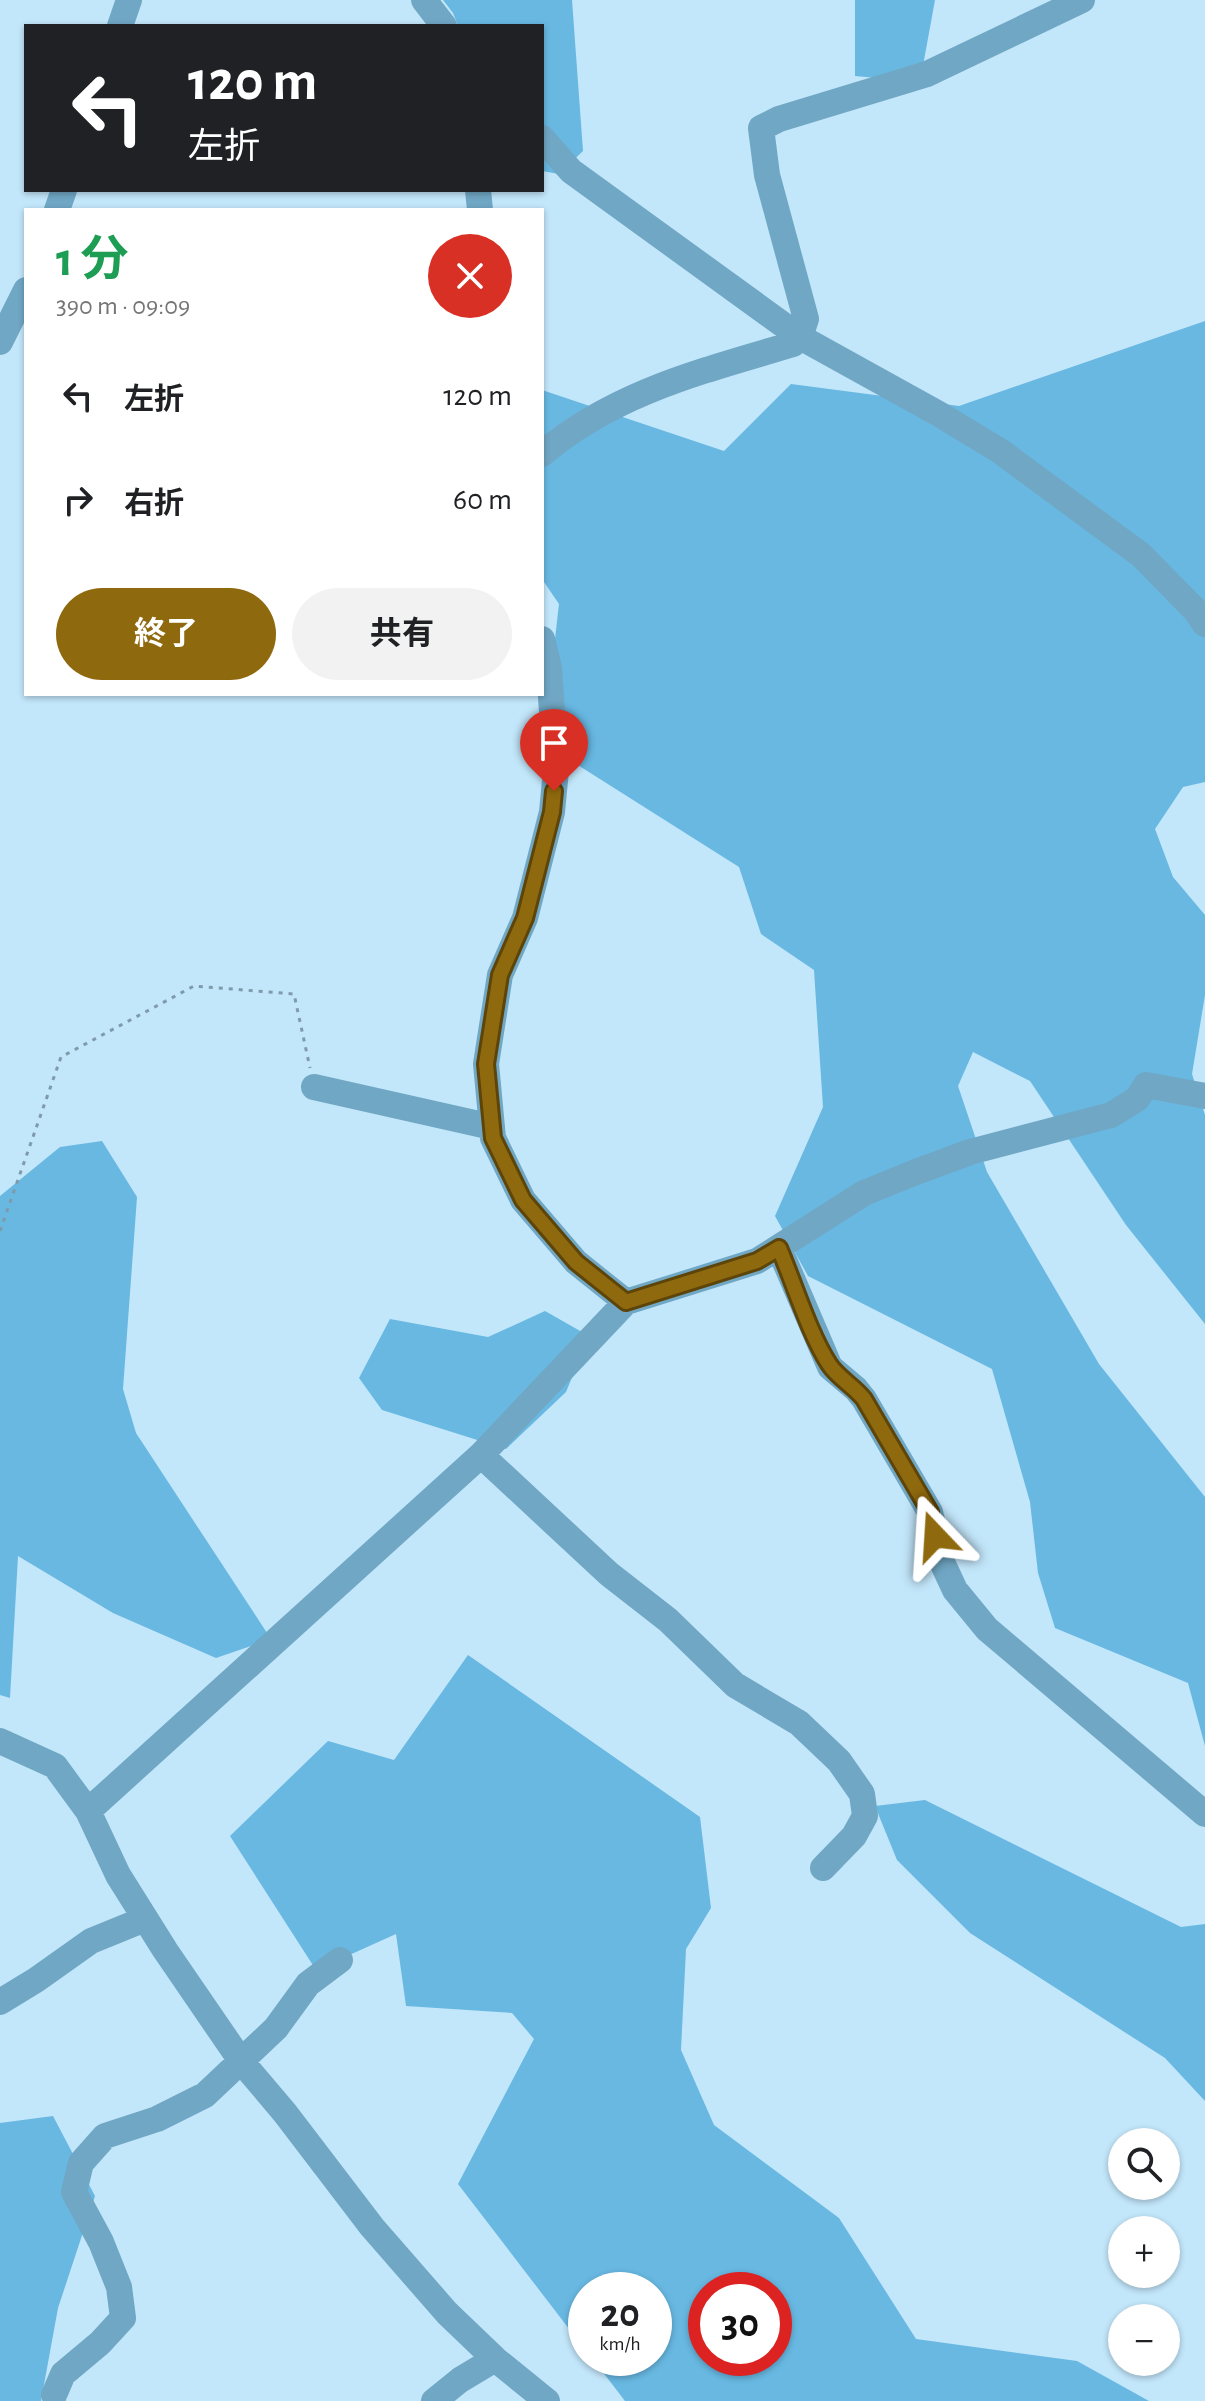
<!DOCTYPE html>
<html lang="ja">
<head>
<meta charset="utf-8">
<style>
  body { margin:0; font-family:"Alegreya Sans","Noto Sans JP",sans-serif; background:#f2f2f2; color:#202124; height:100vh; display:flex; flex-direction:column; font-size:30px; white-space:nowrap }
  * { box-sizing:border-box; margin:0 }
  p { font-size:26px; color:#757577 }
  .icon { flex:none; width:44px; height:44px; fill:none; stroke:currentColor; stroke-width:2; stroke-linecap:round; stroke-linejoin:round }
  .map { position:relative; flex:1; overflow:hidden }
  .side { position:absolute; left:24px; top:208px; width:520px; height:488px; display:flex; flex-direction:column; background:#fff; border-radius:0px; box-shadow:0 2px 6px #0004 }
  .side>* { flex:none }
  .hud { position:absolute; left:24px; top:24px; width:520px; height:168px; border-radius:0px; box-shadow:0 2px 6px #0004; background:#202124; color:#fff; overflow:hidden }
  .controls { position:absolute; left:1108px; top:2128px; display:grid; gap:16px }
  .controls a { display:grid; place-items:center; width:72px; height:72px; border-radius:50%; background:#fff; box-shadow:0 2px 6px #0004; font-size:40px }
  .speed { position:absolute; left:568px; top:2272px; display:flex; gap:16px; font-size:40px; font-weight:700; text-align:center }
  .speed>* { display:grid; place-content:center; width:104px; height:104px; border-radius:50%; background:#fff; box-shadow:0 2px 6px #0004; line-height:1 }
  .speed small { font-size:20px; font-weight:400 }
  .speed .limit { border:12px solid #d22; background:#fff; color:#111 }
  .pin { position:absolute; display:grid; place-items:center; width:68px; height:68px; color:#fff; margin:-82px -34px; border-radius:50% 50% 50% 0; rotate:-45deg; box-shadow:0 0 8px #0007 }
  .pin .icon { rotate:45deg }
  .me { position:absolute; width:88px; margin:-44px; rotate:340deg; stroke-linejoin:round; filter:drop-shadow(0 0 6px #0008) }
  .turn { display:flex; align-items:center; gap:28px; height:168px; padding:0 32px; font-size:36px }
  .turn .icon { width:104px; height:104px; stroke-width:2.5 }
  .turn b { display:block; font-size:56px; line-height:68px }
  .round { display:grid; place-items:center; flex:none; width:84px; height:84px; border-radius:42px; background:#f2f2f2 }
  .overview { display:flex; align-items:center; justify-content:space-between; height:136px; padding:0 32px }
  h1 { font-size:48px; font-weight:700; line-height:60px; color:#1e9e55 }
  .button { display:flex; gap:16px; margin-top:auto; padding:16px 32px }
  .button a { flex:1; height:92px; border-radius:48px; background:#8f690e; color:#fff; font-size:32px; font-weight:700; line-height:92px; text-align:center }
  .button a+a { background:#f2f2f2; color:#202124 }
  ul { padding:0; list-style:none }
  li { display:flex; align-items:center; gap:24px; height:104px; padding:0 32px }
  li div { flex:1 }
  li b { display:block; font-size:30px }
  li em { font-style:normal }
  .map>svg:first-child { display:block }
</style>
</head>
<body>
<div class="map">
<svg width="1205" height="2401" viewBox="0 0 1205 2401">
  <rect width="100%" height="100%" fill="#c2e6fa"/>
  <path fill="#68b8e2" fill-rule="evenodd" d="M443,0H572L583,151L559,174L542,171V26H458L453,13Z
    M855,0H935L920,82L855,76Z
    M1205,321V782L1183,787L1155,829L1173,877L1205,915V995L1192,1074L1205,1115V1324L1126,1225L1030,1081L973,1052L958,1086L987,1172L1099,1364L1205,1497V1746L1188,1683L1055,1628L1038,1573L1030,1502L992,1369L808,1276L775,1216L823,1107L814,970L761,934L739,867L543,743L559,604L542,579V390L724,451L791,384L959,406Z
    M102,1141L137,1197L123,1389L136,1433L271,1639L216,1658L113,1613L18,1556L10,1698L0,1695V1196L60,1147Z
    M545,1311L589,1336L566,1392L506,1449L382,1410L359,1378L390,1319L488,1337Z
    M468,1655L700,1817L711,1908L686,1949L681,2050L714,2125L839,2218L916,2339L1077,2361L1149,2401H625L592,2358H654V2290H586V2351L458,2184L534,2039L512,2013L406,2006L396,1934L316,1970L230,1836L328,1741L394,1760ZM706,2290H774V2358H706Z
    M925,1800L1181,1927L1205,1924V2101L1165,2058L970,1933L897,1860L875,1806Z
    M53,2116L95,2196L58,2308L41,2401H0V2123Z"/>
  <g fill="none" stroke-linecap="round" stroke-linejoin="round">
    <path stroke="#7f9bab" stroke-width="3" stroke-dasharray="4 6" stroke-linecap="butt" d="M0,1231L61,1057L194,986L294,994L310,1068"/>
    <path stroke="#70a7c4" stroke-width="26" d="M424,0L444,26
      M120,26L129,0
      M542,138L571,171L800,337L939,414L1000,451L1141,555L1196,611L1205,624
      M478,190L480,210
      M57,210L64,190
      M0,342L26,290
      M542,454C615,392 703,371 793,344L800,337L806,319L767,175L761,128L779,119L927,74L1082,0
      M542,639L549,668L556,770L552,812L525,918L500,975L486,1064L493,1138L523,1200L576,1262L626,1302L757,1261L864,1193L916,1172L970,1152L1111,1115L1137,1099L1146,1085L1205,1096
      M314,1087L492,1127
      M779,1248L830,1367L856,1389L864,1399L930,1512L941,1560L955,1590L987,1629L1205,1814
      M481,1455L609,1574L668,1620L735,1685L799,1723L839,1761L862,1794L865,1816L854,1836L823,1868
      M0,1741L55,1766L88,1811L118,1875L165,1950L241,2061L285,2113L372,2227L447,2313L495,2359L547,2401
      M88,1811L481,1455L626,1302
      M0,2002L36,1980L91,1941L145,1919
      M54,2395L63,2374L100,2343L123,2318L119,2287L101,2242L74,2192L81,2163L105,2136L157,2119L205,2095L276,2028L308,1984L340,1960
      M434,2401L460,2380L495,2359"/>
  </g>
  <g fill="none" stroke-linecap="round" stroke-linejoin="round">
    <defs>
      <path id="route" d="M554,791L552,812L525,918L500,975L486,1064L493,1138L523,1200L576,1262L626,1302L757,1261L779,1248C794,1283 809,1333 829,1364C837,1377 854,1386 864,1399L930,1512L935,1536"/>
    </defs>
    <use href="#route" stroke="#5d4409" stroke-width="20"/>
    <use href="#route" stroke="#8f690e" stroke-width="14"/>
  </g>
</svg>
<div class="controls">
<a><svg class="icon" aria-label="search" viewBox="0 0 24 24"><circle cx="10" cy="10" r="6"/><path d="M15 15l6 6"/></svg></a>
<a>+</a>
<a>−</a>
</div>
<div class="speed"><div>20<small>km/h</small></div><div class="limit">30</div></div>
<div class="pin" style="left:554px;top:791px;background:#d93025"><svg class="icon" aria-label="arrive" viewBox="0 0 24 24"><path d="M6 21V4h12l-3 4 3 4H6"/></svg></div>
<svg class="me" style="left:935px;top:1536px" viewBox="-20 -20 40 40"><path d="M0-17L14 15 0 8-14 15z" fill="#8f690e" stroke="#fff" stroke-width="4"/></svg>
<div class="hud">
<div class="turn"><svg class="icon" aria-label="left" viewBox="0 0 24 24"><path d="M17 20v-9H6M10 6l-5 5 5 5"/></svg><div><b>120 m</b>左折</div></div>
</div>
<section class="side">
<div class="overview"><div><h1>1 分</h1><p>390 m · 09:09</p></div><a class="round" style="background:#d93025;color:#fff"><svg class="icon" aria-label="close" viewBox="0 0 24 24"><path d="M6 6l12 12M18 6L6 18"/></svg></a></div>
<ul>
<li><svg class="icon" aria-label="left" viewBox="0 0 24 24"><path d="M17 20v-9H6M10 6l-5 5 5 5"/></svg><div><b>左折</b></div><em>120 m</em></li>
<li><svg class="icon" aria-label="right" viewBox="0 0 24 24"><path d="M7 20v-9h11M14 6l5 5-5 5"/></svg><div><b>右折</b></div><em>60 m</em></li>
</ul>
<div class="button"><a>終了</a><a>共有</a></div>
</section>
</div>
</body>
</html>
